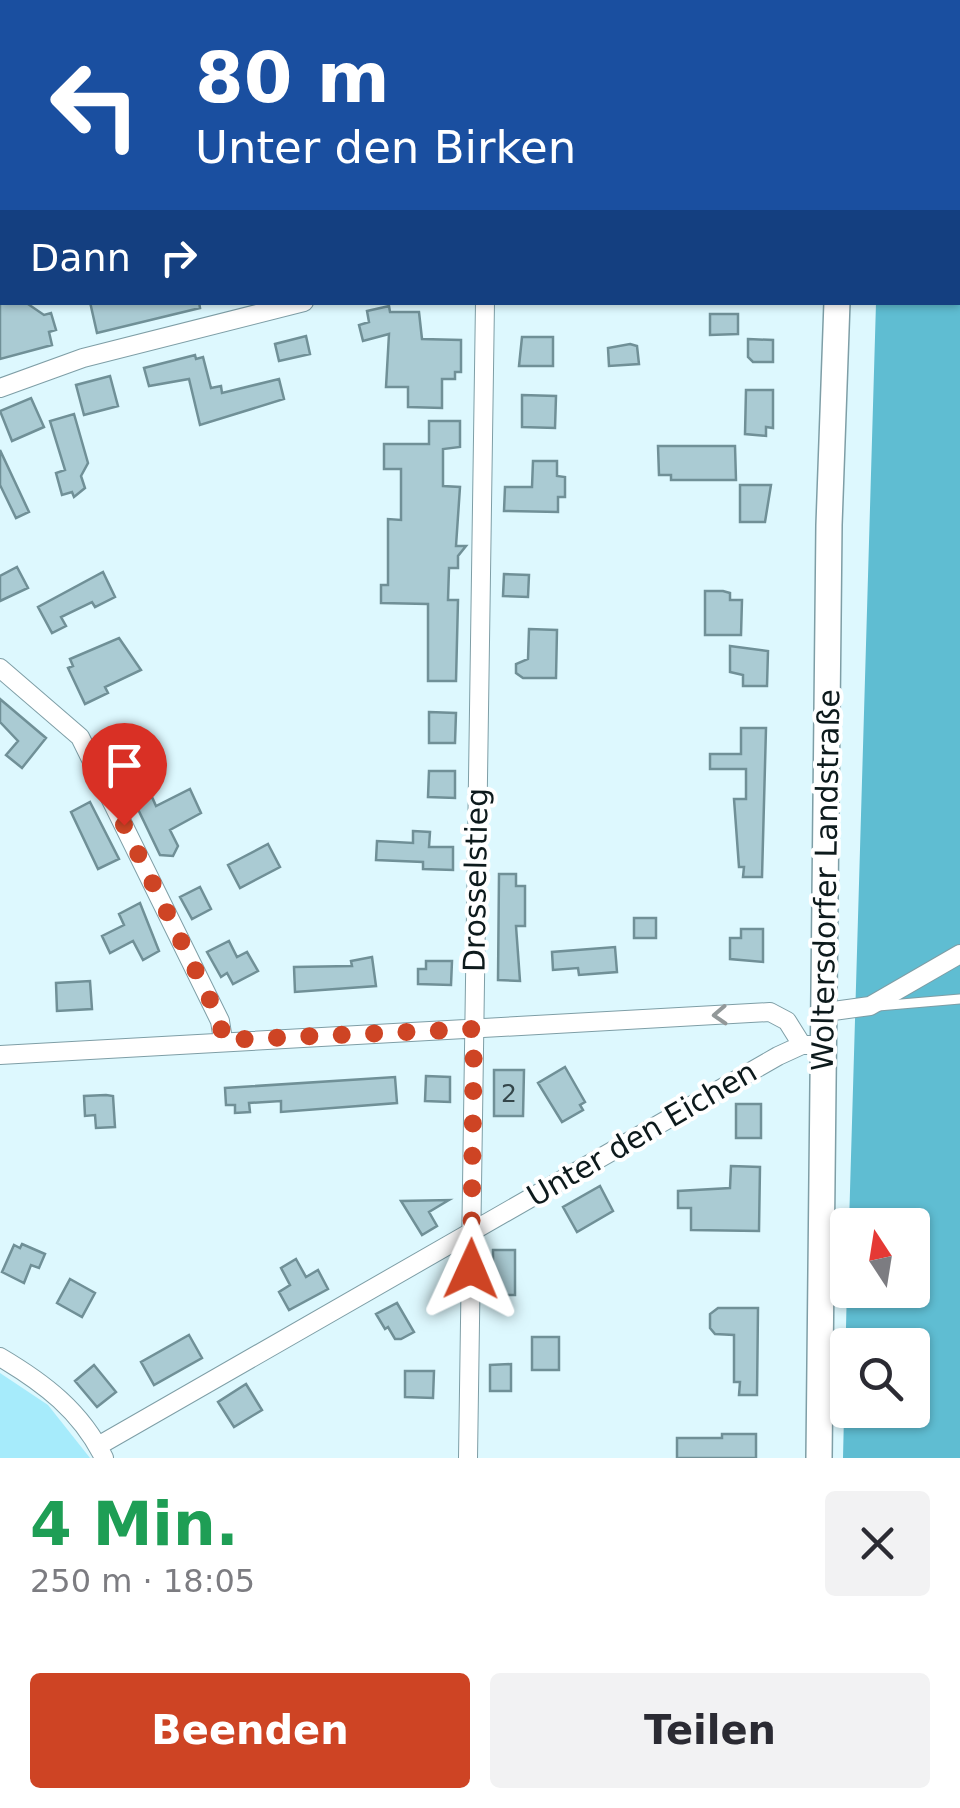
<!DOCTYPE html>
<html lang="de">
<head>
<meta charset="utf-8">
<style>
  body { margin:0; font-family:"DejaVu Sans",sans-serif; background:#f2f2f3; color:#2b2b33; height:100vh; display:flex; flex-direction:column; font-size:38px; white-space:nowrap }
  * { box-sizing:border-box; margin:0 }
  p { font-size:32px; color:#7c7c81 }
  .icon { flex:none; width:55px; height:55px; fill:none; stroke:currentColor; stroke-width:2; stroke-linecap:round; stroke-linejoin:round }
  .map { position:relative; height:1458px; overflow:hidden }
  .details { display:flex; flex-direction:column; background:#fff; flex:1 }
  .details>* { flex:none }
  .top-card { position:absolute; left:0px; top:0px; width:960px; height:305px; box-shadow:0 2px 8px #0004; background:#1a4fa0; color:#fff; overflow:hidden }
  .needle { width:65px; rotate:348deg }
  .tools { position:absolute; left:830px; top:1208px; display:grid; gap:20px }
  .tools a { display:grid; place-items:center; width:100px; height:100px; border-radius:10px; background:#fff; box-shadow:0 2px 8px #0004; font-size:50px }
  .pin { position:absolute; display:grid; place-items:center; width:85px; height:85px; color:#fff; margin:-102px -42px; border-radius:50% 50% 50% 0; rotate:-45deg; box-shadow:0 0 10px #0007 }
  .pin .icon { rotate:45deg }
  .me { position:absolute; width:110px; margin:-55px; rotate:1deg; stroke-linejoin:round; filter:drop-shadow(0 0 8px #0008) }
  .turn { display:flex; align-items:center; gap:35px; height:210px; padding:0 30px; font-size:45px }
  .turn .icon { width:130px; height:130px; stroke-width:2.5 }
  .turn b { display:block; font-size:70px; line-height:85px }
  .then { display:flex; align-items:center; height:95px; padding:0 30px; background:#0003; gap:20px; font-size:38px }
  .round { display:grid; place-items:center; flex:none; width:105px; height:105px; border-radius:10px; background:#f2f2f3 }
  .summary { display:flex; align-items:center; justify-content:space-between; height:170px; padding:0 30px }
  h1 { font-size:60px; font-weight:800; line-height:75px; color:#1e9e55 }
  .action { display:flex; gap:20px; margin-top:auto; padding:20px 30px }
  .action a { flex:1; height:115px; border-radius:10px; background:#ce4424; color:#fff; font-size:40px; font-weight:800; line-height:115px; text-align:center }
  .action a+a { background:#f2f2f3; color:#2b2b33 }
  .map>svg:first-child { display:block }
</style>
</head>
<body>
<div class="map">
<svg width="960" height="1458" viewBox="0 0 960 1458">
  <rect width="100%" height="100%" fill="#ddf8fe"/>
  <path fill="#a6ebfb" d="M0,1373L48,1405L90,1458H0Z"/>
  <path fill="#5fbdd2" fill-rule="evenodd" d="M0,0H746L2,2L0,185Z
    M885,0H960V1458H843L847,1284L848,1290H912V1225H849L876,303L958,302V2ZM848,1345H912V1410H848Z"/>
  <path fill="#aacbd3" stroke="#709097" stroke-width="2.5" d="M0,302H25L44,315L51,313L56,330L49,332L52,345L0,359Z
    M90,302H199L200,308L97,333Z
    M389,306L390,312H419L422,339L461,340V372H455V379H442V408L408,407V387H386L389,334L363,341L359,325L369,322L367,311Z
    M710,314H738V334L710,335Z
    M306,336L310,354L279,361L275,344Z
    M522,337H553V366H519Z
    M748,339L773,340V362H753L748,357Z
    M630,344L637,346L639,364L609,366L608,348Z
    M195,355L196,359L203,357L211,388L221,386L222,393L279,379L284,399L200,425L189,379L149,386L144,368Z
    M110,376L118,406L84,415L76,385Z
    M746,390H773V428L766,427V436L745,434Z
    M522,395L556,396L555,428L522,427Z
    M31,398L44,427L12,441L0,411Z
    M74,414L88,463L81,476L85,488L74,497L72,492L62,495L56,473L65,470L50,421Z
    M429,421H460V447L443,449V486L460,487L456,546H466L458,556V568H449L448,600H458L456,681H428V604L381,603V585H388V519L401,520V469H384V444H429Z
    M658,446H735L736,480H671V475H659Z
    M0,450L29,512L16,518L0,485Z
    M533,461H557V476L565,477V497H558V512L504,511L505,487H532Z
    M740,485H771L765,522H740Z
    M17,567L28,588L0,601V576Z
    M103,572L115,597L95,607L92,602L61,617L66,626L52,633L38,607Z
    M504,574L529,575L528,597L503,596Z
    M705,591H723L730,593V600H742L741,635H705Z
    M529,629L557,630L556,678H523L516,673V664L528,659Z
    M119,638L141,670L105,687L108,693L85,704L68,668L73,666L70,659Z
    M730,646L768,651L767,686H743V675L730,672Z
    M0,699L46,738L22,768L6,755L18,741L0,722Z
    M429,712L456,713L455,743H429Z
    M741,728H766L762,877H743L744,867H739L734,799H746V769H710V754H741Z
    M125,733L134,750L114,760L105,742Z
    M429,771H455V798L428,797Z
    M190,789L201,813L170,830L178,846L173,856L160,855L136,805L152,797L156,806Z
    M90,802L119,859L98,869L71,812Z
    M413,831L430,832L429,847H453V870L423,869V862L376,860L377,841L413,843Z
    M268,844L280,867L240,888L228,865Z
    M499,874H516V886H525V926H516L520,981L498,980Z
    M200,887L211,909L192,919L180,897Z
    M140,903L159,951L143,960L133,941L110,953L102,936L124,925L119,914Z
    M634,918H656V938H634Z
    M741,929H763V962L730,959V938H741Z
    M229,941L237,957L247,952L258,971L233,984L227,973L221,977L207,952Z
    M615,947L617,972L579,975L578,968L553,970L552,952Z
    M372,957L376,986L295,992L294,967L352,966L351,961Z
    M426,961H452L451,985L418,984V969H426Z
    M90,981L92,1009L57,1011L56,983Z
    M565,1067L585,1102L580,1105L583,1110L562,1122L538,1083Z
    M494,1070H524L523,1116H494Z
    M426,1076L450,1077V1102L425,1101Z
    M395,1077L397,1103L281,1112V1101L249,1103L250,1112L235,1113V1105H226L225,1088Z
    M106,1095L113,1096L115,1127L96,1128L95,1115L85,1116L84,1096Z
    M736,1104H761V1138H736Z
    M731,1166L760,1167L759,1231L691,1230V1208H678V1191L730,1188Z
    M600,1186L613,1211L577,1232L563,1207Z
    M449,1200L429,1212L437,1226L422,1235L401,1201Z
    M22,1244L45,1254L39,1268L31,1265L24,1283L2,1272L14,1245L20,1248Z
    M493,1250H515V1295H493Z
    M296,1259L306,1277L318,1270L328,1289L289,1310L279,1292L290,1285L281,1268Z
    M70,1279L95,1293L82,1317L57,1303Z
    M397,1303L414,1332L401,1339H395L388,1327L385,1329L376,1314Z
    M718,1308H758L757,1395H739L740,1382H734V1335L715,1334L710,1328V1314Z
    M189,1335L202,1358L154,1385L141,1362Z
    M532,1337H559V1370H532Z
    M511,1364V1391H490V1365Z
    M94,1365L116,1392L97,1407L75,1381Z
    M405,1371H434L433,1398L405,1397Z
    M246,1384L262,1410L234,1427L218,1402Z
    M722,1434H756V1458H677V1438H722Z"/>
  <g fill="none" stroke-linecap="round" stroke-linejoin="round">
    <defs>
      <path id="lane" d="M878,1006L960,999"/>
      <path id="street" d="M0,388L83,358L304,302
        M0,668L80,737L220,1021L223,1040
        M826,1012L870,1006L960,954
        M0,1055L770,1012L787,1021L802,1045
        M0,1357C44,1383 81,1411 104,1458
        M98,1446L778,1056L802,1045H825
        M468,1458L485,302"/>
      <path id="secondary" d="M845,2V0
        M819,1458L829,525L837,302"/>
    </defs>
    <use href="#lane" stroke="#7e9ea6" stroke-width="11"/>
    <use href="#street" stroke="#7e9ea6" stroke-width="20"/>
    <use href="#secondary" stroke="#7e9ea6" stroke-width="28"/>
    <use href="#lane" stroke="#fff" stroke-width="9"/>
    <use href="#street" stroke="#fff" stroke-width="18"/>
    <use href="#secondary" stroke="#fff" stroke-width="25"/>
  </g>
  <defs><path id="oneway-chevron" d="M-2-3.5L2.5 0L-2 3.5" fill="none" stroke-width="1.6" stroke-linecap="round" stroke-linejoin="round" transform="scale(2.5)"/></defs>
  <use stroke="#929899" href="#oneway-chevron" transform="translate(720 1015) rotate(177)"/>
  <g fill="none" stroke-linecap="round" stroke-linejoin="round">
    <path stroke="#ce4424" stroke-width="18" stroke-dasharray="0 32.4" d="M124,825L220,1020L223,1040L474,1029L471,1269"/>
  </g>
  <g text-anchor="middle" stroke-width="8" stroke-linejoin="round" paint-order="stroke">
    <g font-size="25" fill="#34464a">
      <text x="509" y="1102">2</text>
    </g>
    <g font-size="30" fill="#0d1a1c" stroke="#fff">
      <text transform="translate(476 880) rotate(-89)" y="10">Drosselstieg</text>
      <text transform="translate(826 880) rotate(-89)" y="10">Woltersdorfer Landstraße</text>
      <text transform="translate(642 1134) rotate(-30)" y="10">Unter den Eichen</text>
    </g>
  </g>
</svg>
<div class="tools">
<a><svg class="needle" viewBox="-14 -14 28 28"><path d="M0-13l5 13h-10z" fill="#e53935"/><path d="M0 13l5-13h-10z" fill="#7c7c81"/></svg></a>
<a><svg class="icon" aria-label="search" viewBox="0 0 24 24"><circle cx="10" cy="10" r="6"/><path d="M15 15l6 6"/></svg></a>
</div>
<div class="pin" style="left:124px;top:825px;background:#d93025"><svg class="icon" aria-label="arrive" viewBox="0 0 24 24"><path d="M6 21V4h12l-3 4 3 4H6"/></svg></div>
<svg class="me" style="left:471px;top:1269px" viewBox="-20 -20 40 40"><path d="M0-17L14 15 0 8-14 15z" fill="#ce4424" stroke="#fff" stroke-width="4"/></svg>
<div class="top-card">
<div class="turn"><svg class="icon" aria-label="left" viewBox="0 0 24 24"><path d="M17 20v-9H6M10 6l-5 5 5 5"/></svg><div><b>80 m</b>Unter den Birken</div></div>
<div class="then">Dann<svg class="icon" aria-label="right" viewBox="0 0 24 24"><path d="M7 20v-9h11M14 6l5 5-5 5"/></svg></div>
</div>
</div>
<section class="details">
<div class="summary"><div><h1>4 Min.</h1><p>250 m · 18:05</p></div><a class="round"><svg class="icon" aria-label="close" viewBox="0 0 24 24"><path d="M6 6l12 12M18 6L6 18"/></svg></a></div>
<div class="action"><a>Beenden</a><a>Teilen</a></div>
</section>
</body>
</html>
